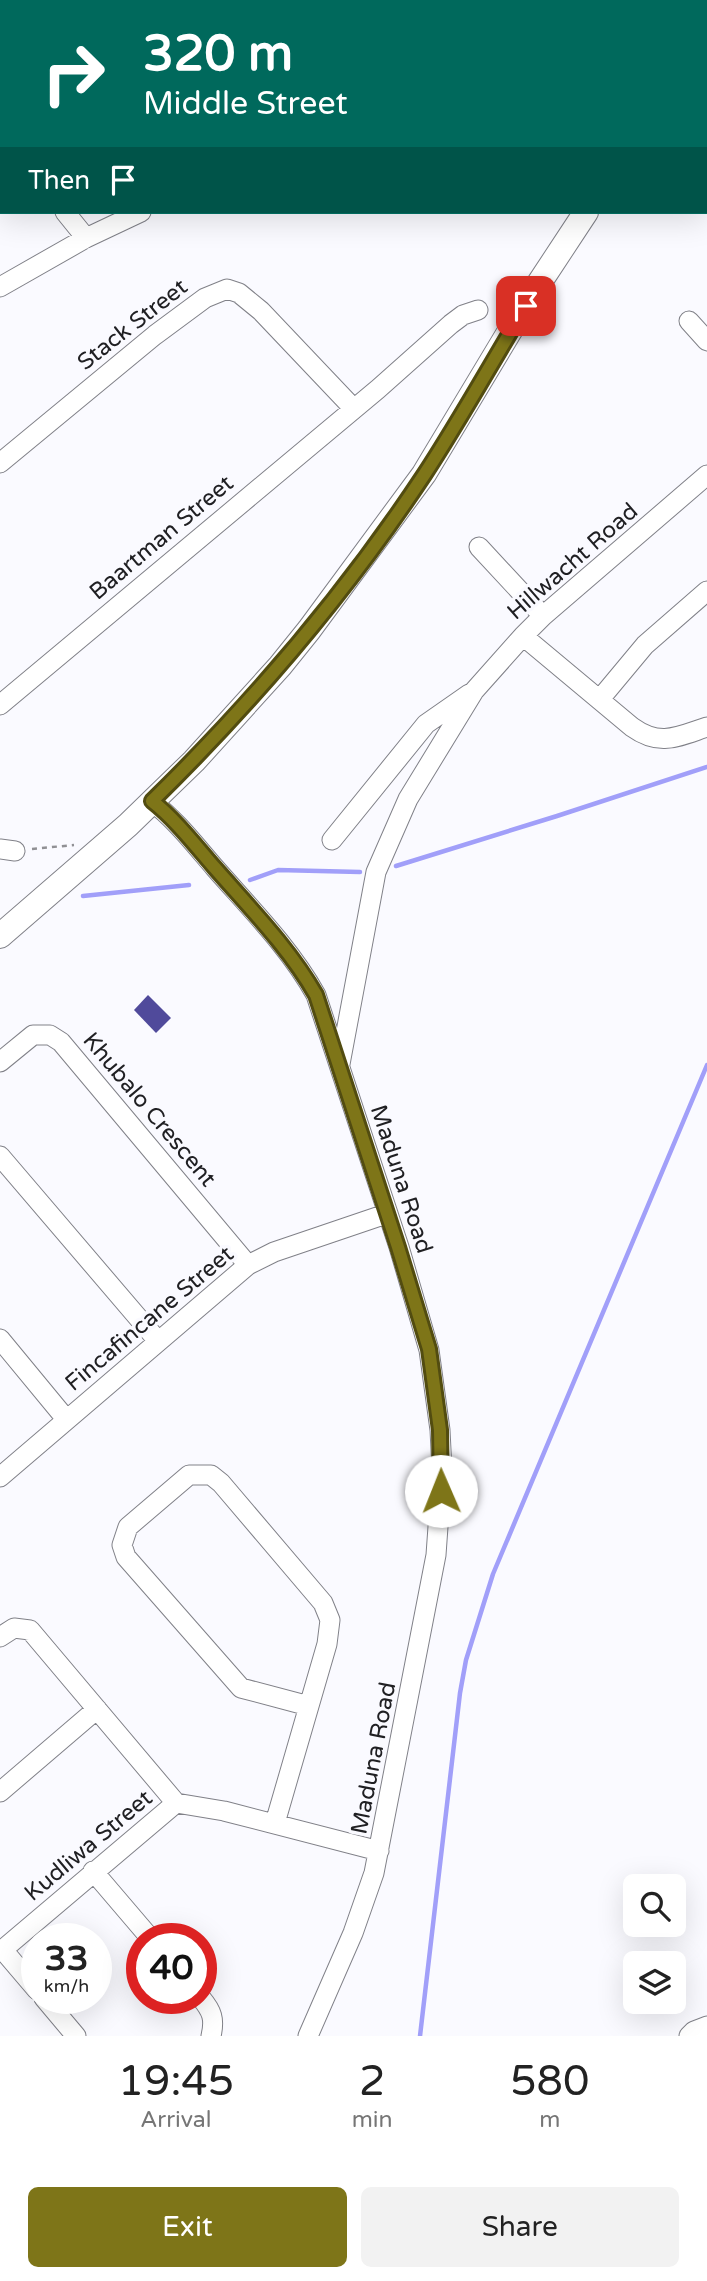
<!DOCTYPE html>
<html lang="en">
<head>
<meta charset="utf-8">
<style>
  body { margin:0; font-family:"Varela Round",sans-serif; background:#f2f2f2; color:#222; height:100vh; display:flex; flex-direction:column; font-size:26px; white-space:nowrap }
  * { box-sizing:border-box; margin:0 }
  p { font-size:23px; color:#767676 }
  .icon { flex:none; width:38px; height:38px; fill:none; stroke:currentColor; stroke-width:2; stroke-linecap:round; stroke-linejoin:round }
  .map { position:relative; height:2036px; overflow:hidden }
  .sheet { display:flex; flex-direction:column; background:#fff; flex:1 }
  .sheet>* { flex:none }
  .banner { position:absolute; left:0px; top:0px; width:707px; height:214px; box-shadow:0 7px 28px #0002; background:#00695c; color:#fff; overflow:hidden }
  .tools { position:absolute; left:623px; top:1874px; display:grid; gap:14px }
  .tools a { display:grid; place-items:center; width:63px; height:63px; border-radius:10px; background:#fff; box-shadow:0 7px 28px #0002; font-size:35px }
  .speed { position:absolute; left:21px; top:1923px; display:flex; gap:14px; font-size:35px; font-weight:700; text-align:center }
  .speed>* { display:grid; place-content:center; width:91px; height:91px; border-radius:50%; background:#fff; box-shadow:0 7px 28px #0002; line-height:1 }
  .speed small { font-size:18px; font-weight:400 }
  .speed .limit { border:10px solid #d22; background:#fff; color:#111 }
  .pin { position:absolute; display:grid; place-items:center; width:60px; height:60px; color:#fff; margin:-30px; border-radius:14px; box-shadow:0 4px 10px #0006 }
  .me { position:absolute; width:77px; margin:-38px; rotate:359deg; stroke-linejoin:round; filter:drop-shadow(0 0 5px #0008) }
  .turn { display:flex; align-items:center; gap:24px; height:147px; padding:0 28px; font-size:32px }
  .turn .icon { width:91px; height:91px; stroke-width:2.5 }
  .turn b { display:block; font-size:49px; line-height:60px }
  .then { display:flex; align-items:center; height:66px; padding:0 28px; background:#0003; gap:14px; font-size:26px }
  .eta { display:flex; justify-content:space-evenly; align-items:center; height:119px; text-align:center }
  .eta b { font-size:42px; font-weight:600; line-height:49px }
  .button { display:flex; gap:14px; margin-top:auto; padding:14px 28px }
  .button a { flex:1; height:80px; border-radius:10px; background:#7e7518; color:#fff; font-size:28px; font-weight:600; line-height:80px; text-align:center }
  .button a+a { background:#f2f2f2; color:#222 }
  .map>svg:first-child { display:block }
</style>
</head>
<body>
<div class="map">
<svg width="707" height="2036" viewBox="0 0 707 2036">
  <rect width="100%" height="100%" fill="#fafaff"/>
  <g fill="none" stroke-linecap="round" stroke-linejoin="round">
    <path stroke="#a19ff9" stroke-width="4.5" d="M396,866L557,816L707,767
      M250,880L278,870L360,872
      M83,896L189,885
      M420,2036L460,1693L466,1660L493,1574L707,1065"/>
  </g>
  <path fill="#504a9b" d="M148,995L171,1018L156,1033L134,1010Z"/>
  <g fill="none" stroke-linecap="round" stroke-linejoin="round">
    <defs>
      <path id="minor" d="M692,0L694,2
        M196,2L200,0
        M607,2L609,0
        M705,16L707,18
        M0,83L2,82
        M0,133L2,135
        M65,212L86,238
        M0,287L86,238L141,212
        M689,321L707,341
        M0,463L155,335L205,298L227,289L239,293L261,311L354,409
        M479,547L543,616
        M523,636L632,727C660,747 677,737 707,727
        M600,699L645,645L707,591
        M0,705L378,389L451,324L463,315L478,310
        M151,801C176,820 195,845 215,868C250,908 290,948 316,995L399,1247L429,1350L440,1430L442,1470L436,1555L374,1873L353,1933L308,2036
        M332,840L426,724L469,694
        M0,849L15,851
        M0,1062L33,1035H50L61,1042L248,1265
        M340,1064L376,872L408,799L474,691L523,636L543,616L707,475
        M0,1156L158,1341
        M0,1339L66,1419
        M0,1477L248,1265L274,1252L386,1214
        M0,1637L14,1628L30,1630L176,1803
        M0,1792L97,1709
        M275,1823L327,1644L330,1620L323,1603L221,1483L211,1475H189L128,1527L122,1545L126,1557L241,1688L309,1706
        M93,1871L151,1939
        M3,1950L37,1990
        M0,1952L176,1803L224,1811L379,1851
        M44,1998L76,2036
        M201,1998C212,2011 215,2019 211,2036
        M689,2036L694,2031L707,2026"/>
      <path id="major" d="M705,83L707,82
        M0,936L128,825L194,761L280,666L309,630L424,474L532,294L586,212"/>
    </defs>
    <use href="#minor" stroke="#808188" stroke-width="21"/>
    <use href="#major" stroke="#808188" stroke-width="26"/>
    <path stroke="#909094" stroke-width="2.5" stroke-dasharray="5 5" stroke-linecap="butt" d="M32,849L74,845"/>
    <use href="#minor" stroke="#fff" stroke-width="19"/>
    <use href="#major" stroke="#fff" stroke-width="24"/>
  </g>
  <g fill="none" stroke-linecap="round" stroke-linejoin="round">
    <defs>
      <path id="route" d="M441,1491L440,1430L429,1349L398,1247L316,995C290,949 250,908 215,868C195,845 176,820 152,801C253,702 346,593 424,475C460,420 492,362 526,306"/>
    </defs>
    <use href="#route" stroke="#524c10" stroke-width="18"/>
    <use href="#route" stroke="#7e7518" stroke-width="12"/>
  </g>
  <g text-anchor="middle" stroke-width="7" stroke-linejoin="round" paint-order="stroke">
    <g font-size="23" fill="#202023" stroke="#fafaff">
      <text transform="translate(132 324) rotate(-38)" y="8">Stack Street</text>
      <text transform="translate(161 537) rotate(-40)" y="8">Baartman Street</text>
      <text transform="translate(572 561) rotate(-41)" y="8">Hillwacht Road</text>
      <text transform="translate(150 1109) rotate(50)" y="8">Khubalo Crescent</text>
      <text transform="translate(402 1179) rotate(72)" y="8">Maduna Road</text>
      <text transform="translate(149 1318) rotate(-40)" y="8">Fincafincane Street</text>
      <text transform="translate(373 1758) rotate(-79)" y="8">Maduna Road</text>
      <text transform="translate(88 1845) rotate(-40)" y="8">Kudliwa Street</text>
    </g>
  </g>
</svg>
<div class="tools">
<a><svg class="icon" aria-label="search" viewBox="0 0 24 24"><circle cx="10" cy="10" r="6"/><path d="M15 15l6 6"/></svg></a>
<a><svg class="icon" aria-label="layers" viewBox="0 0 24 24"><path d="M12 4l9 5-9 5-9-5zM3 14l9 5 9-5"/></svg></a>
</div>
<div class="speed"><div>33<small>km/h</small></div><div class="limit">40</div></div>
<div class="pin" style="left:526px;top:306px;background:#d93025"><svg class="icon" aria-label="arrive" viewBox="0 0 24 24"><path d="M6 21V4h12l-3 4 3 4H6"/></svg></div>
<svg class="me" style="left:441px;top:1491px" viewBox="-20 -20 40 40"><circle r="19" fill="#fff"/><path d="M0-13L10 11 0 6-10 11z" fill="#7e7518"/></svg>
<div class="banner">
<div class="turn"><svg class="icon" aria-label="right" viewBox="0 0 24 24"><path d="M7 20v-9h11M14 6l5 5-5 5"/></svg><div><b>320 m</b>Middle Street</div></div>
<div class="then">Then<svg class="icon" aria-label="arrive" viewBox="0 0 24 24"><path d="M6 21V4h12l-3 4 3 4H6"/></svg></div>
</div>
</div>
<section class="sheet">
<div class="eta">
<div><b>19:45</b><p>Arrival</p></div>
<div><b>2</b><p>min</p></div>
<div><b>580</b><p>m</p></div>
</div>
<div class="button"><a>Exit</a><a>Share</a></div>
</section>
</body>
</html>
